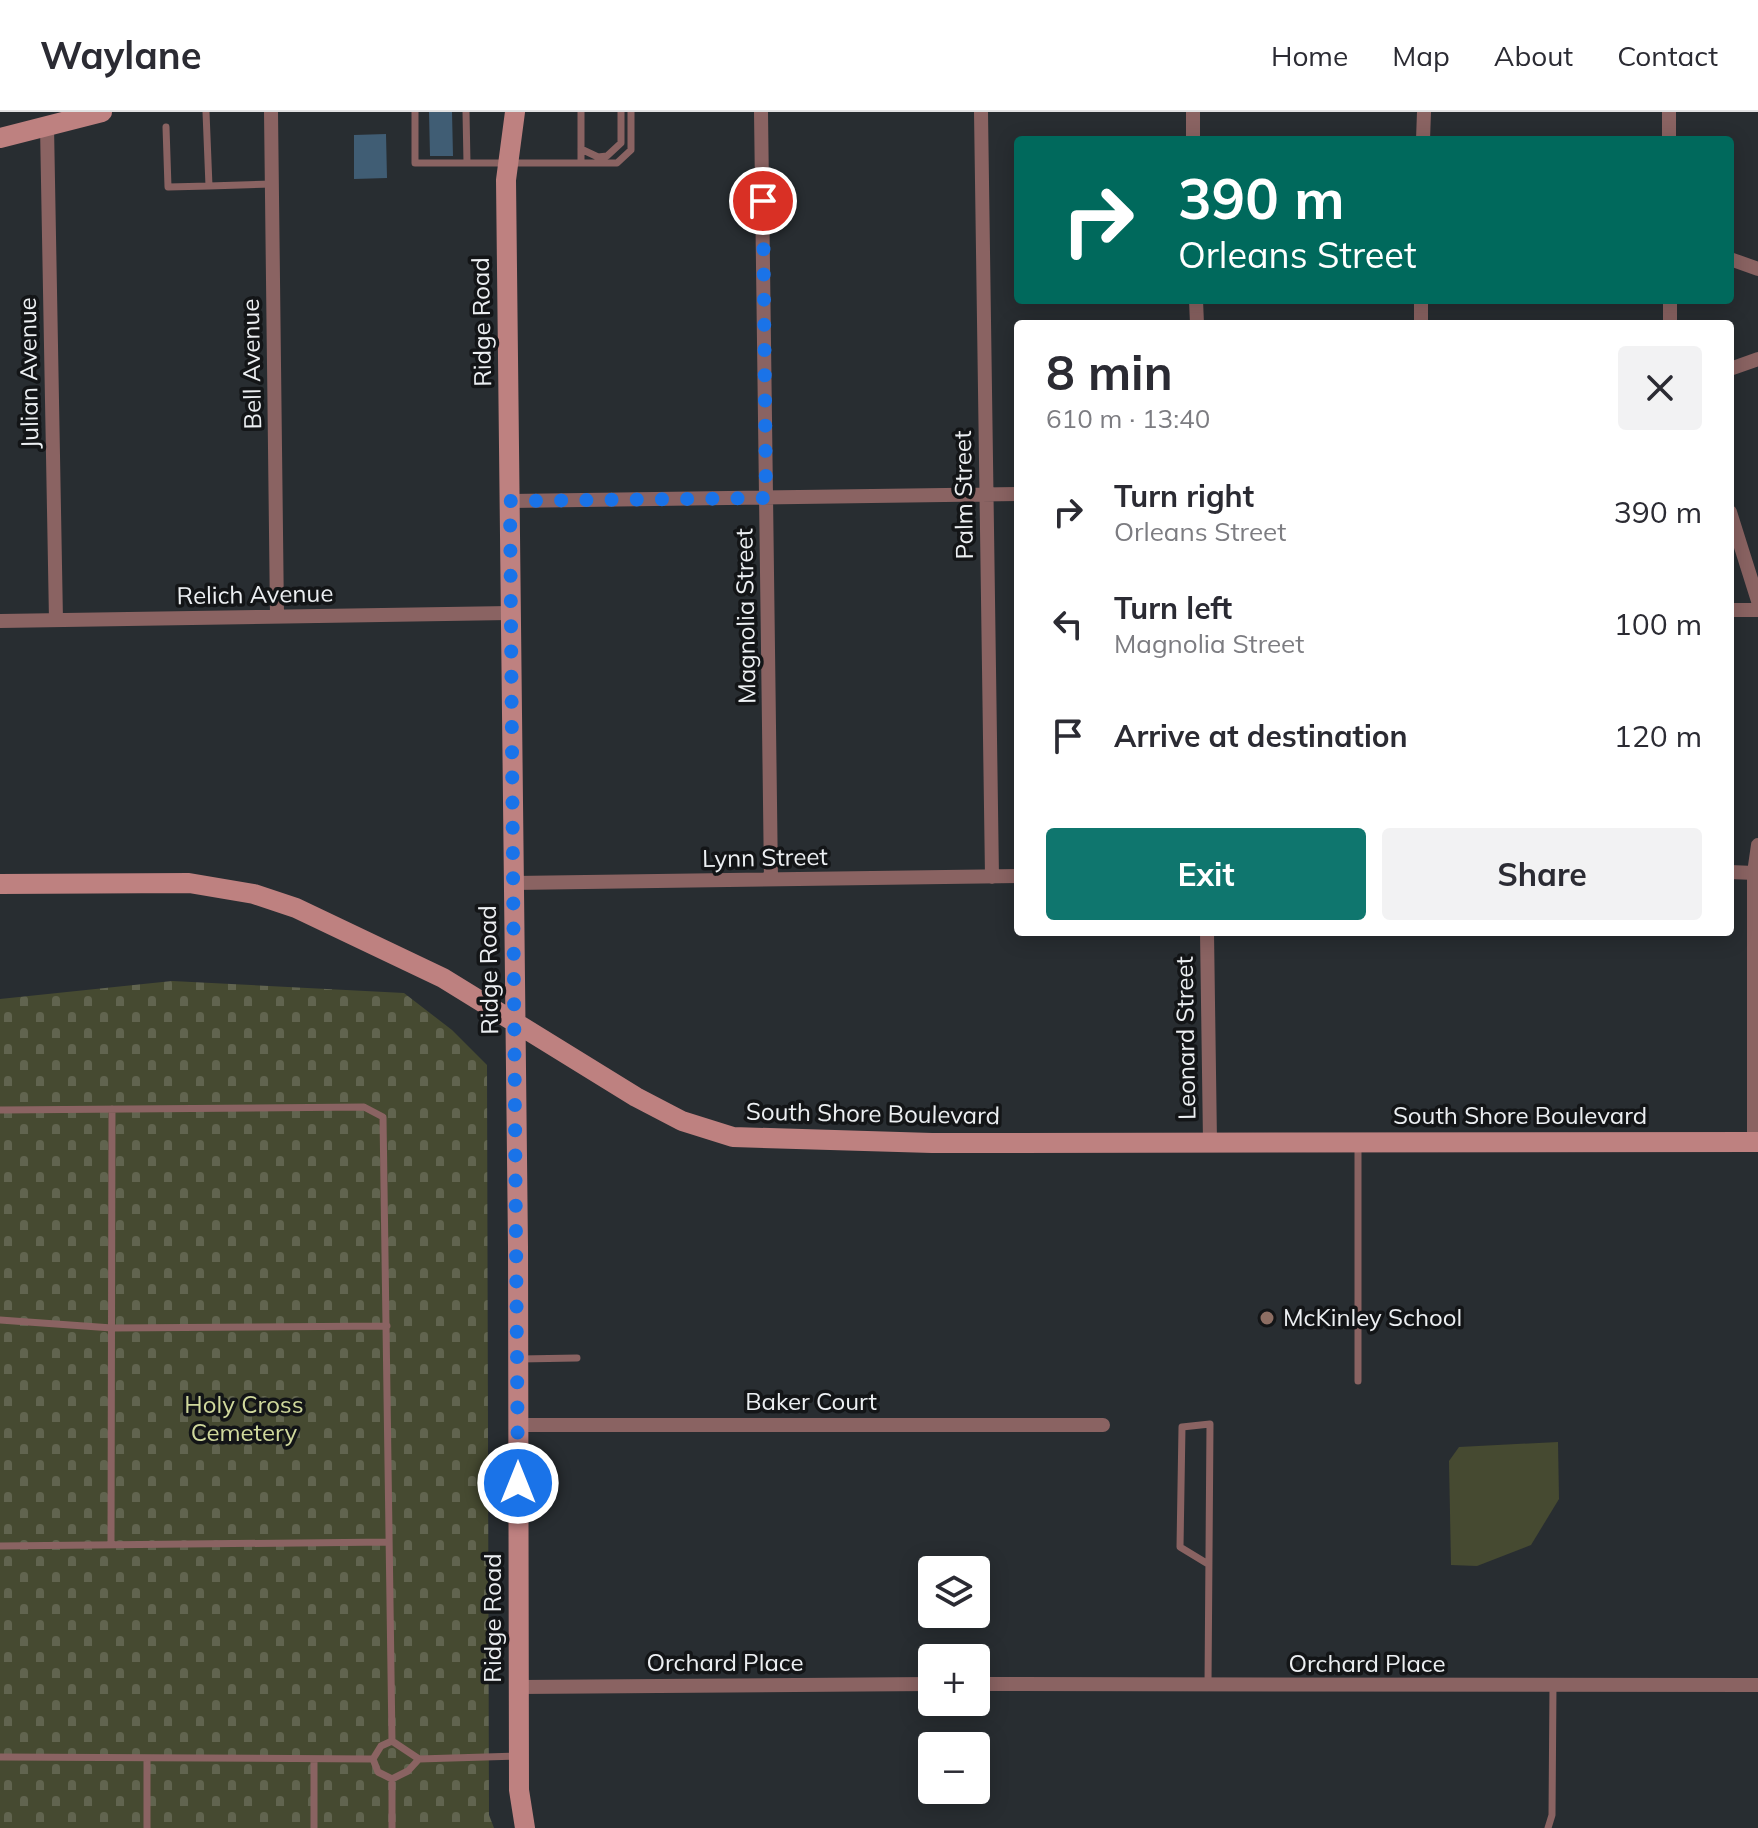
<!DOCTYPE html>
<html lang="en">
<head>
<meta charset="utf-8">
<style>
  body { margin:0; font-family:Mulish,sans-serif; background:#f2f2f3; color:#2b2b33; height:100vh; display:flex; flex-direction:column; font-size:30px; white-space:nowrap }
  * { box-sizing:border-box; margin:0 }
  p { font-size:26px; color:#7c7c81 }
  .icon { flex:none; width:44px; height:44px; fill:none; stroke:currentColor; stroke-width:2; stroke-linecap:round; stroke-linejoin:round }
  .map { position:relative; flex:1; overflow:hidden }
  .drawer { position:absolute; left:1014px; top:208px; width:720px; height:616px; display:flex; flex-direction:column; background:#fff; border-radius:8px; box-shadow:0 4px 20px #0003 }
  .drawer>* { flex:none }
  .hud { position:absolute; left:1014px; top:24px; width:720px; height:168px; border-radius:8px; box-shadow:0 4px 20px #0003; background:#00695c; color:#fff; overflow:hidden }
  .fabs { position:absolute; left:918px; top:1444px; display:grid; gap:16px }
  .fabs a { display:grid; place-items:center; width:72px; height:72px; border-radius:8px; background:#fff; box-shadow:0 4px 20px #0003; font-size:40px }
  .pin { position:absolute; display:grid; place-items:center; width:68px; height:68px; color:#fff; margin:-34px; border:4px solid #fff; border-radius:50%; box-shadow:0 2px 8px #0007 }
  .me { position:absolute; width:88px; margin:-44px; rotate:0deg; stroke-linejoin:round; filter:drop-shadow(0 0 6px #0008) }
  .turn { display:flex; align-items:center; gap:28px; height:168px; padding:0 32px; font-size:36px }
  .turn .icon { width:104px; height:104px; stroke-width:2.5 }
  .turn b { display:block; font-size:56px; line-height:68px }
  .round { display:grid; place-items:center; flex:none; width:84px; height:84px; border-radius:8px; background:#f2f2f3 }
  .summary { display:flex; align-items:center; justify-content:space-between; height:136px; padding:0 32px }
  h1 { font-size:48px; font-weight:700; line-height:60px }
  .action { display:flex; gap:16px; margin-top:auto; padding:16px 32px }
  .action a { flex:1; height:92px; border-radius:8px; background:#0f766e; color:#fff; font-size:32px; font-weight:700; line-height:92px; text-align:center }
  .action a+a { background:#f2f2f3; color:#2b2b33 }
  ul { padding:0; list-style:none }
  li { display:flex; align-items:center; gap:24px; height:112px; padding:0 32px }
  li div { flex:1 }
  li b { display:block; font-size:30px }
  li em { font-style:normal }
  header { display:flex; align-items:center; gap:48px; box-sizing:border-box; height:112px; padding:0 40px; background:#fff; border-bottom:2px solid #e1e1e2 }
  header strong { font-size:38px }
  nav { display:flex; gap:44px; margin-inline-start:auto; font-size:28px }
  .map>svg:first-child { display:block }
</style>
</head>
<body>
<header>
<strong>Waylane</strong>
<nav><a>Home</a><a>Map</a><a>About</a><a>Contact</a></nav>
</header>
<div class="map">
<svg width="1758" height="1716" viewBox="0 0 1758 1716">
  <defs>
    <pattern id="cemetery-stones" width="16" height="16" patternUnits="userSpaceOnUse" patternTransform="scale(2)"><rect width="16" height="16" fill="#464a31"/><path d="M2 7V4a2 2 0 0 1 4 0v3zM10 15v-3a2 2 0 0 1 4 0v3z" fill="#61644f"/></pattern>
  </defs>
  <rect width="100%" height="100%" fill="#282d31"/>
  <path fill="url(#cemetery-stones)" d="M172,869L404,881L452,918L487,953L489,1703L494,1716H0V887Z"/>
  <path fill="#464a31" d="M1558,1330L1559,1387L1531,1433L1477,1454L1451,1453L1449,1349L1459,1335Z"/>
  <path fill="#405d74" d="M429,0H452L453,44H430Z
    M386,22L387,66L354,67V23Z"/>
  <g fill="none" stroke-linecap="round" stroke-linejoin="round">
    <path stroke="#8a6362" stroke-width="7" d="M206,0L209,74L272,72
      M415,0V51H467
      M466,0L467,51H617L631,38V0
      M581,0V50
      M166,15L168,75L209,74
      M581,37L598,45L607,44L621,31V0
      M0,998L364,995L383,1005L392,1629
      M1358,1032V1269
      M0,1208L112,1216L387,1214
      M520,1247L577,1246
      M111,1433L112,997
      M0,1434L389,1430
      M1208,1572L1210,1312L1182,1315L1180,1435L1208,1452
      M0,1645L373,1647
      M419,1647L408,1659L392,1667L378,1660L373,1647L381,1634L392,1629L419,1647L517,1644
      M392,1667V1716
      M147,1716V1646
      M314,1716V1647
      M1548,1716L1552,1703L1553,1573"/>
    <path stroke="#8a6362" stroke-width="14" d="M271,0L277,504
      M761,0L771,767
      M981,0L992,765
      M1193,0V28
      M1669,0V28
      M47,14L56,508
      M1423,28L1424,0
      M1730,147L1758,157
      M1196,188L1197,212
      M1670,188V212
      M1421,212V188
      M1730,257L1758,247
      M510,389L1018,382
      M1730,400L1758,489
      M1730,498H1758
      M0,509L511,501
      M1730,760L1754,761
      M514,771L1018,764
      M1207,820L1210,1030
      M1754,1030V761L1758,733
      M518,1313H1103
      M976,1572L1758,1573
      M519,1575L932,1572"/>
    <path stroke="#be8180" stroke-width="20" d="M515,0L506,68L518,1134L519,1678L525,1716
      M0,26L102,0
      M0,772L189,771L254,782L296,796L443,866L636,985L682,1009L733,1025L932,1031L1758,1030"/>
  </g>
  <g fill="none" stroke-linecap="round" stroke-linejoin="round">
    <path stroke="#1a73e8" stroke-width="14" stroke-dasharray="0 25.2" d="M518,1371L510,389L766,386L763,89"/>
  </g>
  <circle fill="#8d6e63" stroke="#131517" stroke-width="3" cx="1267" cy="1206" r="8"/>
  <g text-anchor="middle" stroke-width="7" stroke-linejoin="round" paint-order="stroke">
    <g font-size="24" fill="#eceff2" stroke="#131517">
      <text transform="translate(482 210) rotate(-91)" y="8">Ridge Road</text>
      <text transform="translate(252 252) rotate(-91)" y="8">Bell Avenue</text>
      <text transform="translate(29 261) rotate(-91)" y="8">Julian Avenue</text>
      <text transform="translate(964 383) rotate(-91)" y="8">Palm Street</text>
      <text transform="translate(255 483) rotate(-1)" y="8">Relich Avenue</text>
      <text transform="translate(746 504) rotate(-91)" y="8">Magnolia Street</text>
      <text transform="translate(765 746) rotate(-1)" y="8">Lynn Street</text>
      <text transform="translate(489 858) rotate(-91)" y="8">Ridge Road</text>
      <text transform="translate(1186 926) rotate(-91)" y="8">Leonard Street</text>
      <text transform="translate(873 1002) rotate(1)" y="8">South Shore Boulevard</text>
      <text x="1520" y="1012">South Shore Boulevard</text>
      <text x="811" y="1298">Baker Court</text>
      <text transform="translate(493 1506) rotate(-90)" y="8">Ridge Road</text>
      <text x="725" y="1559">Orchard Place</text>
      <text x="1367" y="1560">Orchard Place</text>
    </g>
    <g font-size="24" fill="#eceff2" stroke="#131517" text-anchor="start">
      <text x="1283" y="1214">McKinley School</text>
    </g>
    <g font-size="24" fill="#d0d99c" stroke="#131517">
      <text x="244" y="1301">Holy Cross<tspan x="244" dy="28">Cemetery</tspan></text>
    </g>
  </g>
</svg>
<div class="fabs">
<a><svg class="icon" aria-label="layers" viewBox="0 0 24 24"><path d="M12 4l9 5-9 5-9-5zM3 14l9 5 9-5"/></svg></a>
<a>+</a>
<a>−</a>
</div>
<div class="pin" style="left:763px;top:89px;background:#d93025"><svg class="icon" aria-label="arrive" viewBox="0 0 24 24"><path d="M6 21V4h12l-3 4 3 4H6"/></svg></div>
<svg class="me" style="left:518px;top:1371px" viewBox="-20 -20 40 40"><circle r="17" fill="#1a73e8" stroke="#fff" stroke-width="3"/><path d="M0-11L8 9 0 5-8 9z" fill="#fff"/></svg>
<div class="hud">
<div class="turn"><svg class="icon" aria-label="right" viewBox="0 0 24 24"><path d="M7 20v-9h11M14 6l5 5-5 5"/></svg><div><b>390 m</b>Orleans Street</div></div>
</div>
<section class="drawer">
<div class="summary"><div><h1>8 min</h1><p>610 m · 13:40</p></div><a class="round"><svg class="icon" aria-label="close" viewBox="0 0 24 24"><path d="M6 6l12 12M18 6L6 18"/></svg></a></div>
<ul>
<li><svg class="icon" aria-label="right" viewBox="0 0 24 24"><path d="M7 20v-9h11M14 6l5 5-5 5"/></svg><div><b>Turn right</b><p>Orleans Street</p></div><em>390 m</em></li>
<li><svg class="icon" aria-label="left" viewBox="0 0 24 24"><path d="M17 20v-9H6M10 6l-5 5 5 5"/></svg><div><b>Turn left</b><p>Magnolia Street</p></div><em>100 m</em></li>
<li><svg class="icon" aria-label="arrive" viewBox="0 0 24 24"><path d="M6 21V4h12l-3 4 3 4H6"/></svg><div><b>Arrive at destination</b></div><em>120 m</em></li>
</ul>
<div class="action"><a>Exit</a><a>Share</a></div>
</section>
</div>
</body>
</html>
